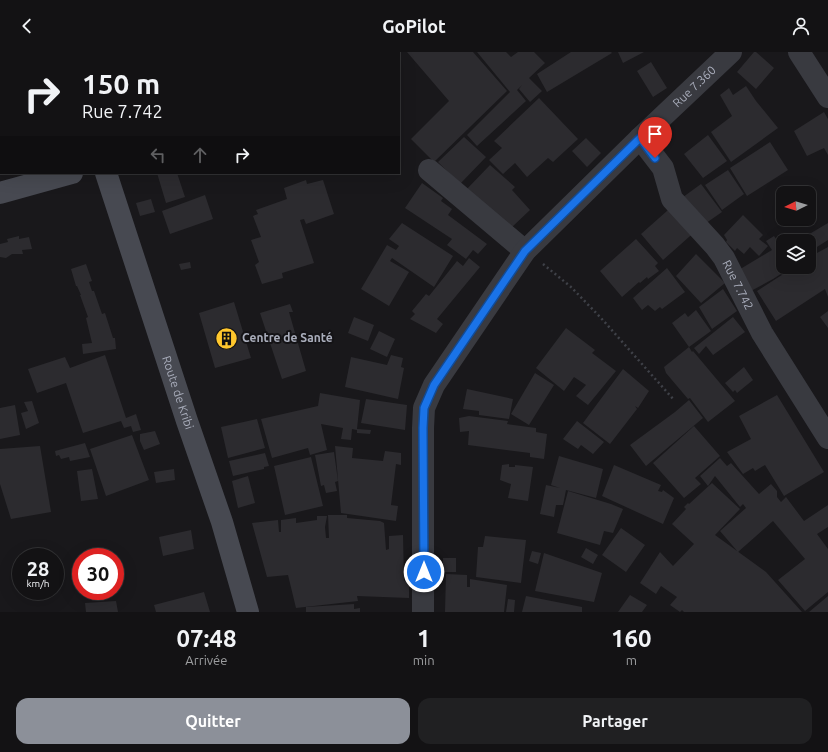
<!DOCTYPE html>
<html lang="fr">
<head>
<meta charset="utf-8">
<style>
  body { margin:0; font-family:Ubuntu,sans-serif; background:#202022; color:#f1f3f6; height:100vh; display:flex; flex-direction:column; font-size:15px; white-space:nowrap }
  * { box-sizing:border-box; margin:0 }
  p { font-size:13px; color:#9d9ea0 }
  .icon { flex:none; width:22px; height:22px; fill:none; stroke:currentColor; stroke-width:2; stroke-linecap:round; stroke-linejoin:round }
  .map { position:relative; height:560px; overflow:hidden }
  .side { display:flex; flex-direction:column; background:#131214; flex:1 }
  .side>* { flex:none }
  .top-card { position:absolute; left:0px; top:0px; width:400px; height:122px; box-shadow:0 4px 16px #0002,0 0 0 1px #323234; background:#131214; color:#f1f3f6; overflow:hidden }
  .needle { width:26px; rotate:265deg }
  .fabs { position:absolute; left:776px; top:134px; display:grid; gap:8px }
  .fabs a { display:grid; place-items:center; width:40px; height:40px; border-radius:8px; background:#131214; box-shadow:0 4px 16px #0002,0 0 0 1px #323234; font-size:20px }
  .speed { position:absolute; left:12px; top:496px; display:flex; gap:8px; font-size:20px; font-weight:700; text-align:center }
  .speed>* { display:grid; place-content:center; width:52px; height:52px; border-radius:50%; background:#131214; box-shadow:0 4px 16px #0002,0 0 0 1px #323234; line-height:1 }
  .speed small { font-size:10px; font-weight:400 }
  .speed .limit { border:6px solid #d22; background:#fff; color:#111 }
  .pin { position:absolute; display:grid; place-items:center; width:34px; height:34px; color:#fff; margin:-41px -17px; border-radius:50% 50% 50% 0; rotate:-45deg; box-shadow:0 0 4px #0007 }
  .pin .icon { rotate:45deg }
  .me { position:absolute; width:44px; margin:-22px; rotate:0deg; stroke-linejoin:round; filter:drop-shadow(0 0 3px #0008) }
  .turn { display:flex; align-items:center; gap:14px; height:84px; padding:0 16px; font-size:18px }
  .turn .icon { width:52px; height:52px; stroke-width:2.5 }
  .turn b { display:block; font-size:28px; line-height:34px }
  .lanes { display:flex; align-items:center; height:38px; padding:0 16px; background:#0003; justify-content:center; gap:20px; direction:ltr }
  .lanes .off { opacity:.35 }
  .eta { display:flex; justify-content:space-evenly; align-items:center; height:68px; text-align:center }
  .eta b { font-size:24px; font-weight:700; line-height:28px }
  .action { display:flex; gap:8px; margin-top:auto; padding:8px 16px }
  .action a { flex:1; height:46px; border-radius:12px; background:#8c9099; color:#fff; font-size:16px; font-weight:700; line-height:46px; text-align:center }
  .action a+a { background:#202022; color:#f1f3f6 }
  header { display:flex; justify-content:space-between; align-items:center; height:52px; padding:0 16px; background:#131214; font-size:18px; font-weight:700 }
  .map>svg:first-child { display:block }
</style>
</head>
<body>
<header><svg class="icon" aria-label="back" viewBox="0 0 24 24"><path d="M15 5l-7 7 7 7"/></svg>GoPilot<svg class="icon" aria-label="person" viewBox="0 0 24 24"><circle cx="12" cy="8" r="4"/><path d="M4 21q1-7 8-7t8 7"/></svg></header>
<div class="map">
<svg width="828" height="560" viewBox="0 0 828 560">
  <rect width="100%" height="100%" fill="#19181b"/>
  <path fill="#2c2b2f" d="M407,0H473L507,39L434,110L411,87L449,49Z
    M477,0H506L511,5L518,0H534L545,11L529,26L542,39L530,50L519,37L522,33L517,38L526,49L477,94L467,83L510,40Z
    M571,0H611L612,1L547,40L537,22Z
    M618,0H644L623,11Z
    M754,0H756L774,16L756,37L737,20Z
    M651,10L667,36L653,45L637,19Z
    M746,34L756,49L778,76L731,110L711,80L732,64L720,43L729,36L733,43Z
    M539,46L578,87L553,110L548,106L527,125L515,111L503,122L489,108L502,96L494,89Z
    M824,60L828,67V103L824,96L807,104L794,79Z
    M708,83L727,109L703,126L684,102Z
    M464,85L486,105L460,132L438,110Z
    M586,86L601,101L587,115L572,99Z
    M770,90L788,118L747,144L730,116Z
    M490,113L515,135L512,138L530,158L511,176L465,139Z
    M728,118L744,142L722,158L705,133Z
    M157,121H177L185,145L166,151Z
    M306,128L307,132L323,128L334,162L306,172L304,167L300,168L314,211L282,221L283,226L262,232L255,213L259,210L251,188L261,185L253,164L258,162L256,158L287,147L284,136Z
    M422,131L443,146L441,149L452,157L448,163L487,192L478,202L473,198L466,207L447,193L452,187L405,156Z
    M701,132L722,160L699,176L679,148Z
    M205,143L213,167L170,182L162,159Z
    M151,147L155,160L140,164L136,151Z
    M676,151L698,177L663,208L641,182Z
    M743,163L763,183L759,187L768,194L759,204L750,195L744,202L737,196L735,199L726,190L727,188L724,183Z
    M402,171L453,204L434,235L392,206L390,209L409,220L389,254L361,237L387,193L396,198L399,194L389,187Z
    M828,171V188L809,200V189H803L801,187Z
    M793,183L797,189H783Z
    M19,184V187L29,185L32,197L22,198L23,202H12L6,206L0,205V192L8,190L7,187Z
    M774,184L783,197V215H786L787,218L773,227L749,240L737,219L772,198L766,189Z
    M636,187L658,211L655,214L659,219L648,227L647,225L640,231L639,230L622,245L600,219Z
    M828,195V245L825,237L776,269L757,239L788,219L786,216L788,215H809V202L816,199L817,201Z
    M696,202L725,231L701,251L676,224Z
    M469,206L480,215L437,267L443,272L436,281L410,267L415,262L412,259L426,242L429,244L457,209L463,214Z
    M190,210L191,216L181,218L179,212Z
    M86,212L92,229L89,230L92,239H94L102,262L105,261L113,286H115L116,297L83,302L82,292L92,291L86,266L88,265L80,243H81L77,234H76L71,217Z
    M667,216L685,240L662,257L660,255L655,259L648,253L642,258L633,246Z
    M723,237L737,259L712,277L699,255Z
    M234,250L251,306L215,316L199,261Z
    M290,252L293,260H289L306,319L282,327L260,261Z
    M696,258L711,279L689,295L672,271L685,261L688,265Z
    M828,259V276L820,265Z
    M354,265L374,273L368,289L348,281Z
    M733,265L745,280L713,303L706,294L699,302L694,296Z
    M566,276L595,298L592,301L616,319L588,353L576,344L586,333L574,325L564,339L536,316Z
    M379,279L395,287L387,305L370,297Z
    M689,295L692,300L693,299L735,349L708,370L690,346L688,347L666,321L664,315Z
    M105,303L126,366L136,362L141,378L133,380L131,374L124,376L121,369L83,381L66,331L37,341L28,317L65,305L70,316Z
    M391,303L403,306L401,315L404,316L398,347L345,335L351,305L387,313Z
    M744,315L753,328L737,341L735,338L733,340L725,331Z
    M623,317L649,339L638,356L635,354L637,357L610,392L583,371Z
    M535,321L554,333L529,373L511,362Z
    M467,337L513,347L509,367L479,363V359L463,357Z
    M320,341L360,348L357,377L371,378L370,382L357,381V378L352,377L351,388L341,387L343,376L321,372L327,398L310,403L308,396L272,406L261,367L318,354Z
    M777,343L824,420L784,444L765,413L755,419L753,416L743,422L727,400L751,387L739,364Z
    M366,347L407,353L405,378L361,371Z
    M689,348L703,366L646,414L630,393L675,360Z
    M32,349L39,371L26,377L21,361L28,359L24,350Z
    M15,353L20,383L0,387V356Z
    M469,364L508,369L507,372L536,376V380L547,382L544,407L530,405V401L468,393L469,379L460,380L459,366Z
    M257,367L265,396L228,406L221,375Z
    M577,369L604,390L593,402L581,393L578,397L563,387Z
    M694,374L720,404L695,426L701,432L684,446L653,411Z
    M155,379L160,392L144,398L140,389V382Z
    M132,383L149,428L106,444L90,397Z
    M85,391L90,405L70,409L69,405L61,407L59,403L56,404L55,399Z
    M40,394L51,460L11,467L0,432V397Z
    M335,394L353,396L352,406L383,409L385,399L401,401V413L396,412L391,453L398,454L396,469L341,461Z
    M334,400L338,429L335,430L337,439L326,441L324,433L321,434L315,403Z
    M265,401L269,414L264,415V417L233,424L229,409Z
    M559,404L603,417L596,446L566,438L563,453H556L554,465L540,462L546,433L560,436L551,433Z
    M311,405L323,454L285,463L274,414Z
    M720,406L727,414L731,411L759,442L771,432L777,439V445L781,450L786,445L804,469L828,453V475L817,482L828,497V540L805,559L778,528L805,507L773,469L738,500L720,479L746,456L743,452L740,455L715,424L708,434L700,424Z
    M509,412V415H515V413L533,415L528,449L508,446L511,432L500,428L502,413Z
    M614,413L661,433L658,439L662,440L663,438L674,446L663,472L602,444Z
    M92,417L98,447L81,449L77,419Z
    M174,417L175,428L156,431L154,420Z
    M248,424L255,451L238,456L232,429Z
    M712,431L740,457L715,483L766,520L802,560H684L682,558L680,560L670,553L677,545L661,534L656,542L640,531L660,500L673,514L694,492L672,472L686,457L684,455L688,451L689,452Z
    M568,439L611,452L623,457L613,481L604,479L600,493L557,481Z
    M328,463H347V466L380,469L384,471L386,498L389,497V484L403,483L404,529H409V546L357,544L358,549L296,556L288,523L267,525L252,471L278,468L279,480H281V468L296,466V471L317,468V464H327L325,475L326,486H329Z
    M621,476L645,493L626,520L602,503Z
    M191,478L194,497L163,504L159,485Z
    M485,484L526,488L521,531L476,525L478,495H483Z
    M586,496L598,503L593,512L581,505Z
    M532,499L541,501L538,512L529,509Z
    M544,501L602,521L594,550L535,539Z
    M443,506H456V520H443Z
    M446,522L467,523V535H470V527L507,533L504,560H445Z
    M204,540L210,560H156L154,553Z
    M630,543L647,553L642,560H618Z
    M526,544L582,555V560H522Z
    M828,544V560H809Z
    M508,547L515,548L514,560H506Z
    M116,549L118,560H86L85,551Z
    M354,552V557L360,556V560H306V555Z"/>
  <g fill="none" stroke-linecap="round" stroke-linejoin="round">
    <path stroke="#3f4148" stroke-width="2.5" stroke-dasharray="2 3" stroke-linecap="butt" d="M543,212L571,235L601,266L674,348"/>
    <g stroke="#393a40" stroke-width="22">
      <path d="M799,0L828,45"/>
      <path id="s1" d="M640,86L663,116L672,147L715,194L724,206L762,281L828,386"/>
      <path d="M429,118L525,199"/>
      <path id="s2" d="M423,560V376L424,356L434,333L525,199L640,86L731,0"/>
    </g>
    <g stroke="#474951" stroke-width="22">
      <path d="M70,0V1"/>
      <path d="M0,109L1,108"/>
      <path id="s3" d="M106,121L187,369L222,470L248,560"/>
      <path d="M0,141L72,121"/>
    </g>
  </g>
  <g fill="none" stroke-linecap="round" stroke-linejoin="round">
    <defs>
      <path id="route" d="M424,520L423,376L424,356L434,333L525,199L640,86L655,106"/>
    </defs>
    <use href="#route" stroke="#114b97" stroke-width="10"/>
    <use href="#route" stroke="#1a73e8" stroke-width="7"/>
  </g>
  <defs>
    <symbol id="building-disc" viewBox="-11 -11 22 22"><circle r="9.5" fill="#ffc72d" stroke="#141316"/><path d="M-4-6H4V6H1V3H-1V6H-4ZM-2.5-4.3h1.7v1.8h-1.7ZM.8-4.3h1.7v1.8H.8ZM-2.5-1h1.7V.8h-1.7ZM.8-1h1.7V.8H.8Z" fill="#111"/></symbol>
  </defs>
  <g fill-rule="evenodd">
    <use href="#building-disc" x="214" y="274" width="25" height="25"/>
  </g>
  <g text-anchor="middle" stroke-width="4" stroke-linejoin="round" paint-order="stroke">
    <g font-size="12" fill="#aaaebc" stroke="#141316">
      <text dy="4" stroke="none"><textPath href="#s2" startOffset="627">Rue 7.360</textPath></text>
      <text dy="4" stroke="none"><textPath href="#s1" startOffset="179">Rue 7.742</textPath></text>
      <text dy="4" stroke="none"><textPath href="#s3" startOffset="231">Route de Kribi</textPath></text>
    </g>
    <g font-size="12" font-weight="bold" fill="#aaaebc" stroke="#141316" text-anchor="start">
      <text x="242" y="290">Centre de Santé</text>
    </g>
  </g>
</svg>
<div class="fabs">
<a><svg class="needle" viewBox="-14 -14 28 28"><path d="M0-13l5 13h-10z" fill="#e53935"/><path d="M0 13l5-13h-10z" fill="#9d9ea0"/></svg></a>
<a><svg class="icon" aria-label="layers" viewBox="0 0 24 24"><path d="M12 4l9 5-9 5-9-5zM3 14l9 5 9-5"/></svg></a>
</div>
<div class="speed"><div>28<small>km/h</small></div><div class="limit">30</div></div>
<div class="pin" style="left:655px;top:106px;background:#d93025"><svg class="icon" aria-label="arrive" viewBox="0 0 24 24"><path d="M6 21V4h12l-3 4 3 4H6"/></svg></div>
<svg class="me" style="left:424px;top:520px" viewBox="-20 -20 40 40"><circle r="17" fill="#1a73e8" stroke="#fff" stroke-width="3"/><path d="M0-11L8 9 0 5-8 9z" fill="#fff"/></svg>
<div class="top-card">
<div class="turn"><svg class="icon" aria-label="right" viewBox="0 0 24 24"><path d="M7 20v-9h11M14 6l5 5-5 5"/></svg><div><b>150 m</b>Rue 7.742</div></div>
<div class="lanes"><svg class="icon off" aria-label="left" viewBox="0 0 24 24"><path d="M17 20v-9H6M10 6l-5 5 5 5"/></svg><svg class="icon off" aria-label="ahead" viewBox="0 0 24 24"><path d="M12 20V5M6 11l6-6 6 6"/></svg><svg class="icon" aria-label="right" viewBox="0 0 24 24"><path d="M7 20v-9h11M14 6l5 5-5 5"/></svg></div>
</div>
</div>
<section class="side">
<div class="eta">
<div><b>07:48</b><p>Arrivée</p></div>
<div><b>1</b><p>min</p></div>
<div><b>160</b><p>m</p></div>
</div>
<div class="action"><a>Quitter</a><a>Partager</a></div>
</section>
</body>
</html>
